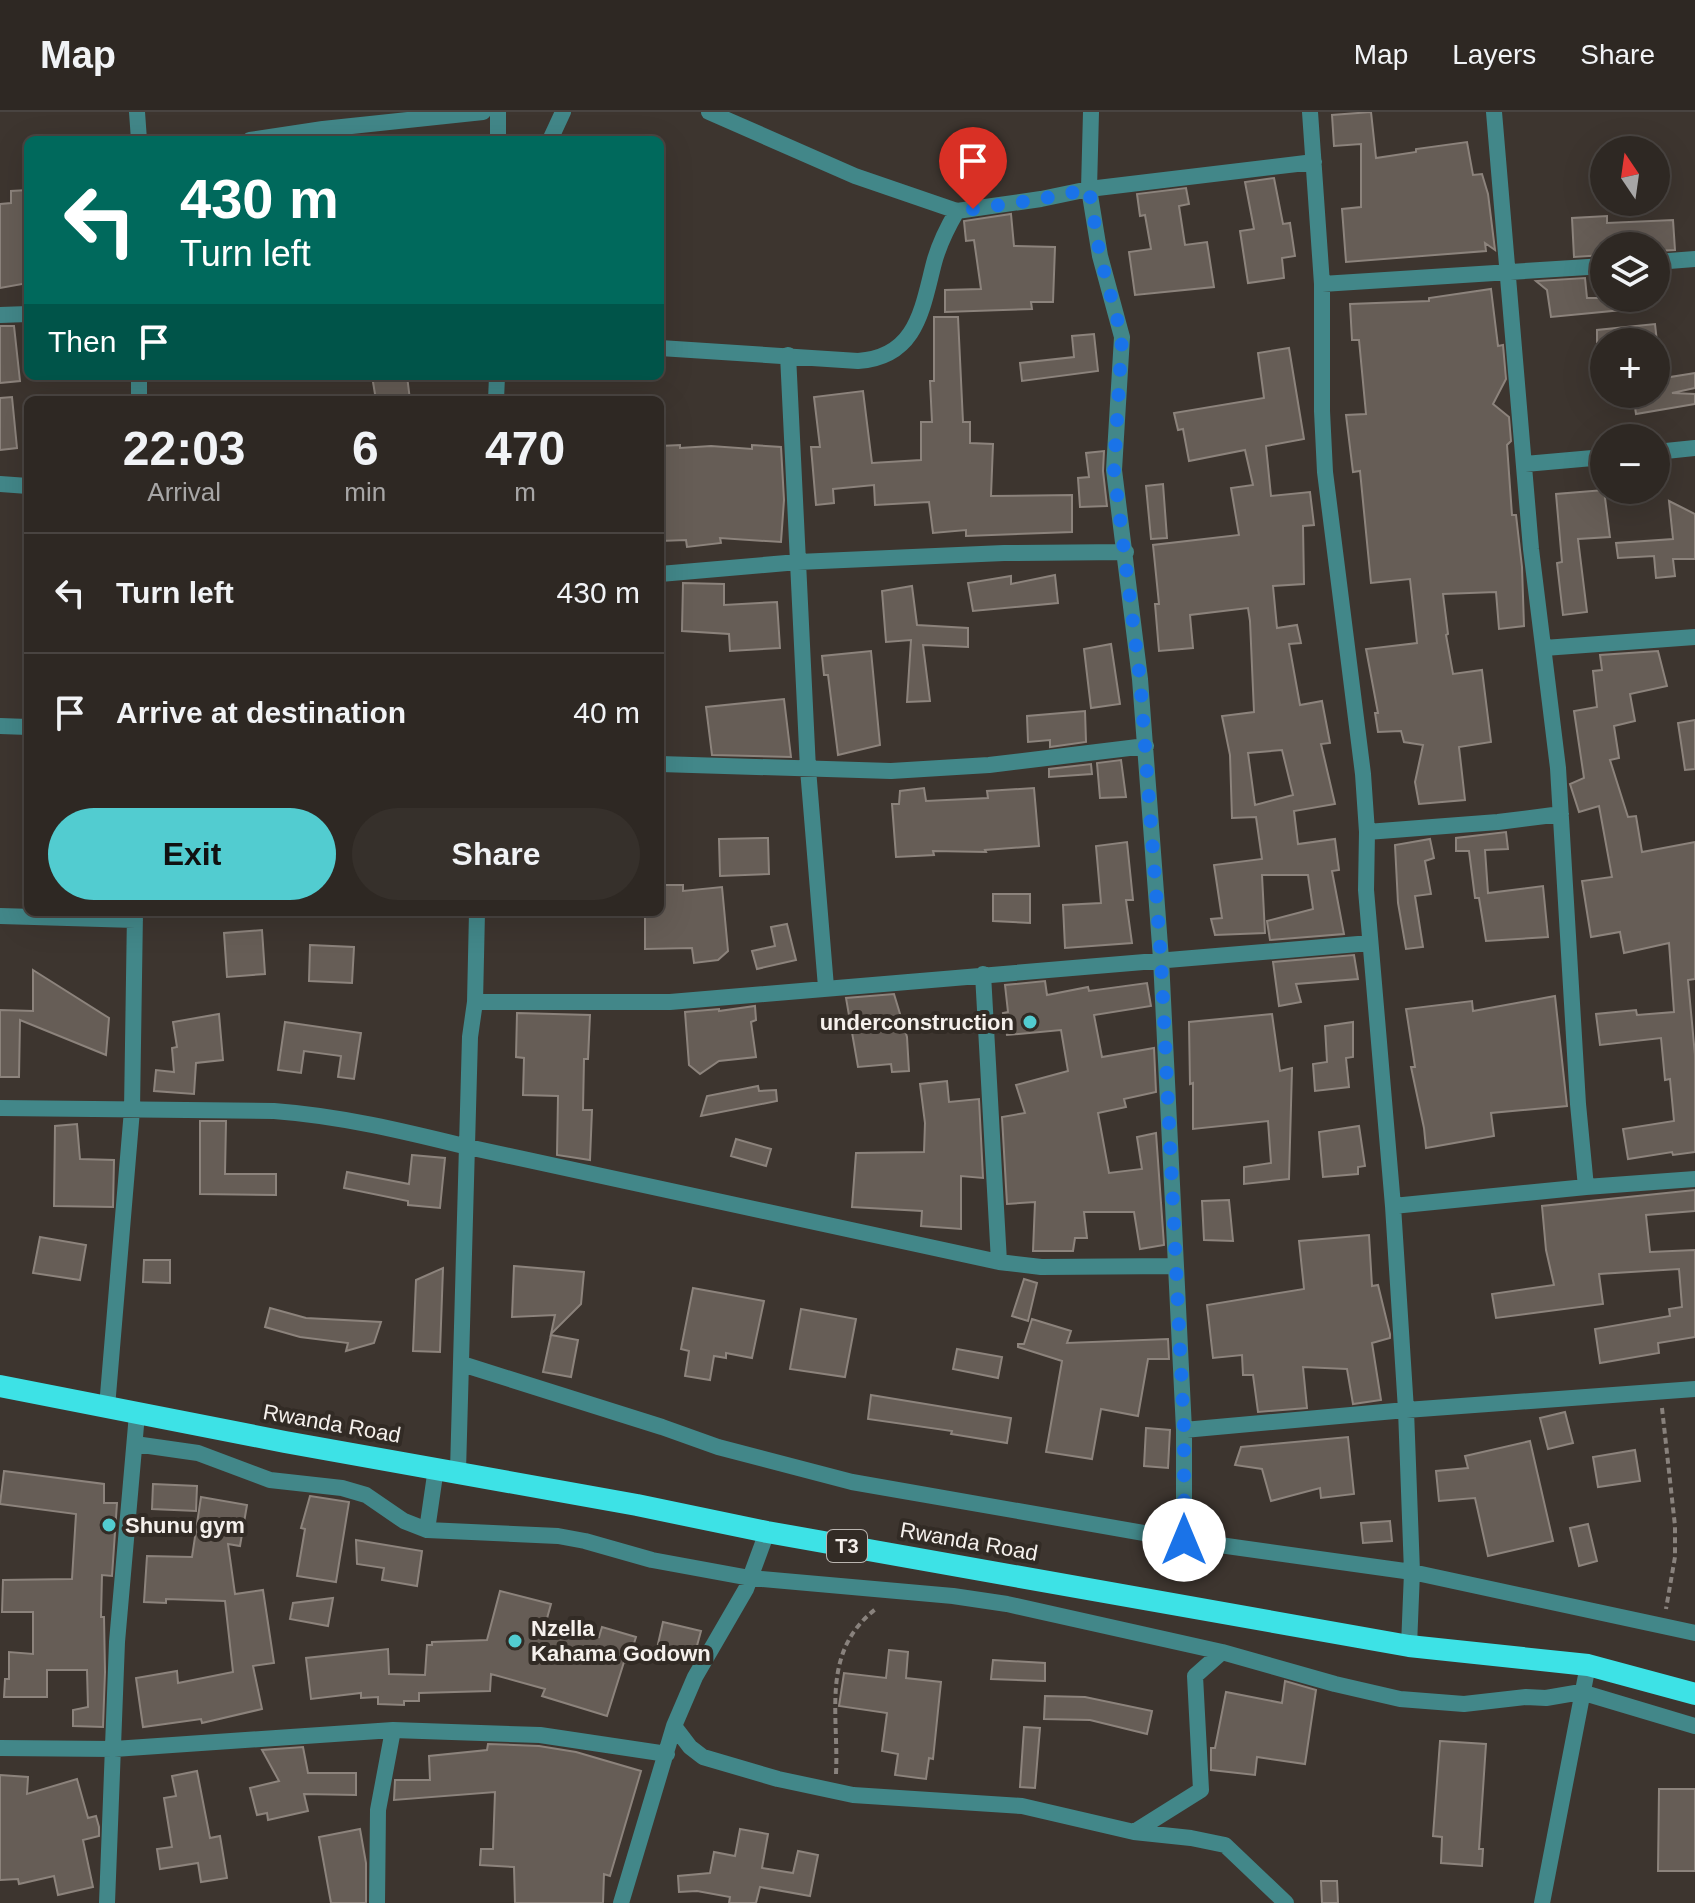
<!DOCTYPE html>
<html lang="en">
<head>
<meta charset="utf-8">
<style>
  body { margin:0; font-family:Arial,sans-serif; background:#36302b; color:#f1f3f6; height:100vh; display:flex; flex-direction:column; font-size:30px; white-space:nowrap }
  * { box-sizing:border-box; margin:0 }
  p { font-size:26px; color:#a7a6a6 }
  .icon { flex:none; width:44px; height:44px; fill:none; stroke:currentColor; stroke-width:2; stroke-linecap:round; stroke-linejoin:round }
  .map { position:relative; flex:1; overflow:hidden }
  .sheet { position:absolute; left:24px; top:284px; width:640px; height:520px; display:flex; flex-direction:column; background:#2e2823; border-radius:12px; box-shadow:0 8px 32px #0002,0 0 0 2px #494441 }
  .sheet>* { flex:none }
  .top-card { position:absolute; left:24px; top:24px; width:640px; height:244px; border-radius:12px; box-shadow:0 8px 32px #0002,0 0 0 2px #494441; background:#00695c; color:#fff; overflow:hidden }
  .needle { width:52px; rotate:347deg }
  .controls { position:absolute; left:1590px; top:24px; display:grid; gap:16px }
  .controls a { display:grid; place-items:center; width:80px; height:80px; border-radius:50%; background:#2e2823; box-shadow:0 8px 32px #0002,0 0 0 2px #494441; font-size:40px }
  .pin { position:absolute; display:grid; place-items:center; width:68px; height:68px; color:#fff; margin:-82px -34px; border-radius:50% 50% 50% 0; rotate:-45deg; box-shadow:0 0 8px #0007 }
  .pin .icon { rotate:45deg }
  .me { position:absolute; width:88px; margin:-44px; rotate:0deg; stroke-linejoin:round; filter:drop-shadow(0 0 6px #0008) }
  .turn { display:flex; align-items:center; gap:28px; height:168px; padding:0 24px; font-size:36px }
  .turn .icon { width:104px; height:104px; stroke-width:2.5 }
  .turn b { display:block; font-size:56px; line-height:68px }
  .then { display:flex; align-items:center; height:76px; padding:0 24px; background:#0003; gap:16px; font-size:30px }
  .eta { display:flex; justify-content:space-evenly; align-items:center; height:136px; text-align:center }
  .eta b { font-size:48px; font-weight:700; line-height:56px }
  .cta { display:flex; gap:16px; margin-top:auto; padding:16px 24px }
  .cta a { flex:1; height:92px; border-radius:48px; background:#52ccd0; color:#111; font-size:32px; font-weight:700; line-height:92px; text-align:center }
  .cta a+a { background:#36302b; color:#f1f3f6 }
  ul { padding:0; list-style:none }
  li { display:flex; align-items:center; gap:24px; height:120px; padding:0 24px; border-top:2px solid #494441 }
  li div { flex:1 }
  li b { display:block; font-size:30px }
  li em { font-style:normal }
  header { display:flex; align-items:center; gap:48px; box-sizing:border-box; height:112px; padding:0 40px; background:#2e2823; border-bottom:2px solid #494441 }
  header strong { font-size:38px }
  nav { display:flex; gap:44px; margin-inline-start:auto; font-size:28px }
  .map>svg:first-child { display:block }
</style>
</head>
<body>
<header>
<strong>Map</strong>
<nav><a>Map</a><a>Layers</a><a>Share</a></nav>
</header>
<div class="map">
<svg width="1695" height="1791" viewBox="0 0 1695 1791">
  <rect width="100%" height="100%" fill="#3d352f"/>
  <path fill="#665d56" stroke="#8c837c" stroke-width="2" fill-rule="evenodd" d="M1371,0L1376,46L1416,40V37L1467,30L1473,63L1482,62L1488,82L1495,138L1485,131L1486,139L1346,150L1342,97L1361,95V32L1334,34L1332,3Z
    M1274,66L1283,112L1290,111L1295,144L1282,146L1284,166L1248,171L1240,119L1254,117L1245,70Z
    M1186,76L1189,92L1179,94L1185,133L1207,130L1214,175L1135,183L1129,140L1151,137L1145,103L1140,104L1137,82Z
    M28,78V171L0,176V92L11,91V79Z
    M1011,102L1014,134L1055,135L1053,190H1031L1032,197L945,200V178L981,177L974,128L966,129L964,109Z
    M1607,104V111L1673,108L1675,138L1656,139V134H1604V143L1574,145L1572,106Z
    M1585,166L1587,186H1622V198L1551,205L1547,178L1536,169Z
    M1491,177L1498,234L1503,233L1506,267L1493,292L1509,305L1511,329L1507,333L1512,403H1516L1522,455L1524,514L1499,517L1496,480L1443,482L1448,522L1446,523L1453,562L1482,558L1491,630L1459,635L1465,688L1419,692L1415,670L1423,633L1404,630L1401,619L1378,620L1375,601H1378L1366,537L1417,531L1410,467L1371,471L1360,359L1353,360L1346,303L1366,302L1359,228H1352L1350,192L1429,189V186Z
    M934,205H958L963,310H970V331L993,332L991,384L1072,383V420L966,424V418L933,421L929,390L875,393L874,373L833,377L834,391L816,393L811,335H820L814,285L863,279L872,351L921,348V310H932L930,269H934Z
    M1655,212L1657,230H1597V218Z
    M0,214H14L20,269L0,271Z
    M1094,222L1098,259L1022,269L1020,251L1074,245L1072,224Z
    M1289,236L1304,327L1266,334L1271,384L1310,380L1314,413L1303,414L1304,472L1273,474L1277,516L1297,513L1301,531L1289,532L1300,593L1322,589L1330,631L1321,632L1335,692L1294,699L1298,732L1335,727L1339,758L1332,759L1344,822L1270,828L1267,809L1313,797L1308,763H1262L1265,821L1215,823L1211,807L1222,806L1214,753L1262,747L1256,705L1232,706L1230,643L1222,604L1254,600L1250,509L1248,496L1190,503L1193,536L1159,539L1155,492H1159L1153,433L1239,423L1231,376L1253,373L1245,338L1189,349L1183,317L1178,318L1174,301L1264,286L1258,241ZM1282,638L1293,683L1255,693L1248,641Z
    M1656,240H1666L1670,265L1695,261V276L1672,281L1695,282V292L1636,302L1633,282H1656Z
    M372,264H407L410,288H376Z
    M12,285L17,336L0,338V286Z
    M680,333V336L711,334L752,337V333L781,335L784,388L781,430L720,426L721,431L687,435L686,428L660,429V334Z
    M1104,339L1103,359L1107,394L1080,395L1078,366L1089,365L1086,341Z
    M1163,372L1167,426L1151,427L1146,374Z
    M1604,378L1610,425L1578,427L1587,500L1563,503L1557,451L1562,450L1556,382Z
    M1669,389L1695,402V447H1673L1675,464L1656,466L1654,444L1618,446L1616,431L1673,427Z
    M1055,463L1058,491L973,499L968,471L1011,464V472Z
    M683,471L724,472V493L777,490L780,536L730,539L729,522L682,519Z
    M912,474L917,513L968,516V535L923,533L930,589L907,590L911,528L886,530L882,479Z
    M1111,532L1120,592L1091,596L1084,537Z
    M871,539L880,633L838,643L828,563H824L822,544Z
    M1658,539L1667,574L1630,582L1635,609L1614,614L1619,646L1610,648L1628,705L1636,704L1642,740L1695,730V867L1688,868L1695,943V1040L1673,1043L1672,1040L1628,1047L1623,1017L1674,1009L1670,967L1665,968L1661,926L1600,933L1596,902L1636,898L1637,903L1674,900L1669,831L1624,841L1620,820L1591,825L1582,769L1612,765L1599,694L1579,700L1570,672L1584,666L1574,599L1597,595L1593,559L1602,558L1600,543Z
    M784,587L791,645L712,643L706,595Z
    M1085,599L1086,630L1050,635V628L1028,630L1027,604Z
    M1695,608V657L1685,658L1678,611Z
    M1121,648L1126,685L1100,686L1097,651Z
    M1091,652L1092,662L1049,665V657Z
    M924,676L926,689L988,686L987,679L1034,676L1039,734L985,738L986,740L933,739L934,743L896,745L892,692H899L900,679Z
    M1506,720L1508,737L1485,738L1488,781L1543,774L1548,825L1486,829L1479,786H1475L1469,739H1456V726Z
    M768,726L769,762L720,764L719,727Z
    M1430,727L1434,746L1425,749L1431,782L1415,784L1423,835L1406,837L1398,791L1395,733Z
    M1127,730L1133,788H1126L1132,831L1065,836L1063,793L1101,791L1096,734Z
    M660,773H683V779L722,775L728,839L718,848L694,851L692,836L645,837V800H660Z
    M993,782H1030V811L993,809Z
    M787,812L796,848L757,857L752,839L775,834L771,815Z
    M262,818L265,862L227,865L224,821Z
    M310,833L354,835L352,871L309,869Z
    M1354,843L1358,867L1296,872L1301,890L1279,894L1273,850Z
    M33,858L109,906L106,943L20,908L19,965H0V898L33,899Z
    M1045,869L1047,883L1088,875L1089,879L1147,871L1151,894L1094,903L1102,945L1154,936L1156,980L1124,987L1126,995L1098,1001L1109,1061L1142,1057L1137,1025L1156,1021L1164,1133L1140,1137L1134,1100H1084L1087,1126H1075L1073,1139H1033L1035,1090L1007,1092L1002,1005L1025,1001L1016,973L1068,959L1061,918L1007,923L1003,901L1008,900L1005,873Z
    M894,882L907,925L909,959L892,960L891,952L858,955L846,886Z
    M1555,884L1567,994L1491,1001L1494,1024L1426,1036L1424,1016L1411,955H1415L1406,897L1472,889L1473,899Z
    M755,894L756,908L751,910L756,945L719,949L700,962L689,953L685,900L719,897V899Z
    M517,901L590,903L588,947H584L583,998H592L590,1048L557,1043L558,984L523,983L524,946L516,945Z
    M219,902L223,948L196,951L194,982L154,979L156,958L174,960L172,936L177,935L173,910Z
    M1272,902L1280,959L1292,956L1289,1067L1244,1072V1055L1271,1051L1268,1009L1193,1017V971L1190,972L1189,910Z
    M285,910L361,921L354,967L338,965L341,944L304,939L301,961L278,958Z
    M1353,910V945L1346,946L1349,975L1315,979L1313,952L1327,950L1325,914Z
    M947,969L949,990L979,987L983,1066L961,1064V1117L921,1114L922,1099L852,1095L856,1041L924,1040L925,1011L920,972Z
    M758,974L759,979L776,978L777,989L701,1004L707,984Z
    M200,1009H226L225,1062H276V1083L200,1082Z
    M77,1012L80,1047L114,1048L113,1095L54,1094L55,1014Z
    M1359,1014L1365,1054L1358,1055V1062L1323,1065L1319,1020Z
    M736,1027L771,1037L766,1054L731,1044Z
    M412,1043L445,1046L440,1096L408,1093V1089L344,1076L347,1060L409,1072Z
    M1695,1078V1099L1646,1103L1650,1140L1695,1138V1225L1658,1231L1659,1241L1600,1251L1595,1217L1670,1204L1669,1197L1682,1195L1679,1157L1599,1162L1603,1192L1496,1206L1492,1182L1554,1173L1546,1138L1542,1094Z
    M1229,1088L1233,1129L1204,1128L1202,1089Z
    M1369,1123L1372,1174L1378,1173L1390,1222V1226L1372,1231L1381,1288L1353,1292L1347,1257L1303,1255L1307,1296L1258,1300L1253,1263H1243L1242,1243L1213,1246L1207,1193L1304,1177L1299,1129Z
    M40,1125L86,1133L80,1168L33,1161Z
    M144,1148H170V1171L143,1170Z
    M514,1154L584,1160L581,1192L551,1222L555,1203L512,1205Z
    M443,1156L440,1240L413,1239L416,1168Z
    M1024,1167L1037,1171L1028,1209L1012,1204Z
    M693,1176L764,1189L752,1246L726,1241V1246L714,1244L710,1268L685,1264L689,1239L681,1237Z
    M270,1196L306,1206L381,1210L374,1231L346,1239L348,1231L300,1225L265,1215Z
    M801,1197L856,1207L845,1265L790,1257Z
    M1032,1207L1071,1219L1067,1231L1168,1227L1169,1247H1148L1138,1304L1101,1297L1092,1347L1046,1340L1062,1249L1018,1235V1232H1024Z
    M551,1223L578,1228L571,1265L543,1260Z
    M957,1237L1002,1245L998,1266L953,1257Z
    M871,1283L1011,1306L1007,1331L951,1322L952,1319L868,1307Z
    M1565,1300L1573,1331L1548,1337L1540,1306Z
    M1146,1316L1170,1318L1168,1356L1144,1354Z
    M1348,1325L1354,1382L1321,1386L1320,1376L1271,1389L1262,1357L1235,1353L1241,1335Z
    M1530,1329L1553,1429L1488,1444L1475,1386L1439,1389L1436,1359L1468,1356L1465,1344Z
    M1635,1338L1640,1369L1598,1375L1593,1345Z
    M4,1359L104,1372V1391H117L112,1464L102,1463L101,1505H104L105,1560L103,1615L73,1614V1598L88,1595L87,1558H47V1585H4L5,1567H9V1540L33,1542V1500H2L3,1468L72,1467L76,1402L0,1392Z
    M153,1372L197,1374L196,1399L152,1397Z
    M310,1384L349,1390L336,1470L297,1464L305,1417L301,1416Z
    M201,1385L247,1393L240,1434L228,1432L235,1482L263,1478L274,1551L253,1554L262,1597L202,1611L201,1607L143,1615L136,1566L177,1559L178,1571L233,1560L225,1489L166,1487V1491L144,1490L147,1444L192,1445Z
    M1390,1409L1392,1429L1363,1431L1361,1411Z
    M1588,1412L1597,1449L1579,1454L1570,1416Z
    M356,1428L422,1439L417,1474L382,1468L384,1456L357,1452Z
    M500,1479L551,1492L546,1510L599,1525L602,1515L636,1525L628,1551L624,1550L607,1604L542,1584L545,1577L491,1562L490,1579L419,1581V1589H404V1593L378,1592V1585L361,1586V1581L311,1587L306,1546L388,1537L389,1562L425,1563L427,1533H432V1530L487,1528Z
    M333,1486L328,1514L290,1507L293,1491Z
    M663,1510L701,1519L695,1541L658,1532Z
    M889,1538L908,1540L906,1566L941,1570L933,1647L929,1646L926,1667L895,1663L898,1642L882,1639L887,1601L839,1594L844,1561L886,1566Z
    M993,1548L1045,1551V1569L991,1567Z
    M1285,1569L1316,1578L1305,1652L1257,1645L1255,1663L1211,1658V1636H1215L1226,1580L1282,1591Z
    M1045,1584L1085,1585L1152,1599L1147,1622L1090,1608L1044,1607Z
    M1024,1615L1040,1616L1035,1676L1020,1675Z
    M1440,1629L1486,1632L1479,1737H1483L1482,1754L1441,1751L1442,1725L1433,1724Z
    M488,1632L539,1634L576,1640L641,1659L610,1764L604,1762L603,1791H515L514,1755L480,1753L481,1737H493L495,1680L394,1688L395,1668H430L429,1644L487,1638Z
    M303,1635L308,1661H356V1683L304,1682L308,1699L268,1708L267,1701L257,1703L250,1676L279,1669L262,1638Z
    M197,1659L210,1726L220,1724L227,1766L201,1770L198,1751L160,1757L157,1737L172,1735L164,1686L176,1684L172,1664Z
    M0,1663L28,1665L27,1682L77,1667L88,1706L96,1704L99,1715V1724L83,1728L93,1775L58,1783L54,1764L19,1772L18,1767L0,1768Z
    M1659,1677H1695V1759H1658Z
    M360,1717L366,1751V1791H331L319,1725Z
    M740,1717L768,1722L762,1756L793,1761L798,1739L818,1743L810,1784L760,1775L756,1791H729L730,1785L697,1779L679,1780L678,1764L710,1761L714,1740L735,1744Z
    M1321,1769H1337L1338,1791H1322Z"/>
  <g fill="none" stroke-linecap="round" stroke-linejoin="round">
    <path stroke="#89827d" stroke-width="4" stroke-dasharray="6 4" stroke-linecap="butt" d="M1662,1296L1675,1414V1445L1666,1497
      M836,1662C839,1601 820,1539 877,1496"/>
    <path stroke="#428789" stroke-width="16" d="M137,0L139,28
      M498,0V28
      M709,0L855,64L957,99
      M1091,0L1089,77L1100,144L1122,225L1114,358L1140,567L1161,847L1184,1318V1428
      M1310,0L1322,172V299L1325,360L1363,662L1367,720L1366,778L1393,1094L1406,1298L1412,1460L1409,1534
      M1494,0L1531,437L1558,656L1578,992L1586,1075
      M250,28L323,17L483,0
      M550,28L563,0
      M1656,150L1695,147
      M1322,172L1604,154
      M0,203L28,202
      M660,236L858,249C917,245 922,197 934,151C939,132 947,116 957,99L1041,87L1089,77L1314,50
      M788,243L808,657L826,875
      M139,288V264
      M496,288L497,264
      M1656,340L1695,336
      M1525,352L1604,345
      M0,372L28,374
      M660,462L798,450L1004,441L1126,440
      M1544,536L1695,525
      M0,614L28,615
      M660,652L891,659L989,653L1146,634
      M1367,720L1498,710L1561,702
      M0,804L135,808
      M983,862L999,1150
      M475,890H670L1370,831
      M0,996L274,999C341,1004 403,1019 468,1035L999,1150L1041,1155L1176,1154
      M1393,1094L1586,1075L1695,1067
      M462,1252L662,1315L718,1335L852,1370L1184,1428L1412,1460L1695,1521
      M107,1295L132,998L135,800
      M1184,1318L1406,1298L1695,1277
      M135,1332L198,1341L270,1368L342,1376L366,1383L404,1409L427,1418L558,1424L585,1429L652,1448L750,1466L953,1484L1007,1492L1222,1540L1335,1572L1400,1587L1464,1592L1526,1585L1546,1586L1581,1580L1695,1614
      M458,1359L470,925L475,890L477,800
      M427,1418L436,1356
      M674,1614L690,1635L703,1645L778,1667L853,1683L1022,1694L1134,1720L1191,1726L1225,1733L1286,1791
      M0,1636L114,1637L393,1618L540,1623L667,1642
      M1134,1720L1201,1678L1195,1564L1222,1540
      M107,1791L117,1530L137,1302
      M377,1791L378,1698L393,1618
      M621,1791L674,1614L695,1565L746,1477L767,1420
      M1542,1791L1588,1553"/>
    <path stroke="#3de2e6" stroke-width="22" d="M0,1274L285,1330L637,1393L767,1420L1409,1534L1588,1553L1695,1582"/>
  </g>
  <g fill="none" stroke-linecap="round" stroke-linejoin="round">
    <path stroke="#1a73e8" stroke-width="14" stroke-dasharray="0 25.2" d="M973,97L1041,87L1089,77L1100,144L1122,225L1114,358L1140,567L1161,847L1184,1318V1428"/>
  </g>
  <g fill="#52ccd0" stroke="#322b25" stroke-width="3">
    <circle cx="1030" cy="910" r="8"/>
    <circle cx="109" cy="1413" r="8"/>
    <circle cx="515" cy="1529" r="8"/>
  </g>
  <g text-anchor="middle" stroke-width="8" stroke-linejoin="round" paint-order="stroke">
    <rect fill="#322b25" stroke="#bab5b0" stroke-width="2" x="827" y="1418" width="40" height="32" rx="6"/>
    <g font-size="20" font-weight="bold" fill="#f5f0ec">
      <text x="847" y="1441">T3</text>
    </g>
    <g font-size="22" font-weight="bold" fill="#f5f0ec" stroke="#322b25" text-anchor="start">
      <text x="1014" y="918" text-anchor="end">underconstruction</text>
      <text x="125" y="1421">Shunu gym</text>
      <text x="531" y="1524">Nzella<tspan x="531" dy="25">Kahama Godown</tspan></text>
    </g>
    <g font-size="22" fill="#f5f0ec" stroke="#322b25">
      <text transform="translate(332 1311) rotate(10)" y="8">Rwanda Road</text>
      <text transform="translate(969 1429) rotate(10)" y="8">Rwanda Road</text>
    </g>
  </g>
</svg>
<div class="controls">
<a><svg class="needle" viewBox="-14 -14 28 28"><path d="M0-13l5 13h-10z" fill="#e53935"/><path d="M0 13l5-13h-10z" fill="#a7a6a6"/></svg></a>
<a><svg class="icon" aria-label="layers" viewBox="0 0 24 24"><path d="M12 4l9 5-9 5-9-5zM3 14l9 5 9-5"/></svg></a>
<a>+</a>
<a>−</a>
</div>
<div class="pin" style="left:973px;top:97px;background:#d93025"><svg class="icon" aria-label="arrive" viewBox="0 0 24 24"><path d="M6 21V4h12l-3 4 3 4H6"/></svg></div>
<svg class="me" style="left:1184px;top:1428px" viewBox="-20 -20 40 40"><circle r="19" fill="#fff"/><path d="M0-13L10 11 0 6-10 11z" fill="#1a73e8"/></svg>
<div class="top-card">
<div class="turn"><svg class="icon" aria-label="left" viewBox="0 0 24 24"><path d="M17 20v-9H6M10 6l-5 5 5 5"/></svg><div><b>430 m</b>Turn left</div></div>
<div class="then">Then<svg class="icon" aria-label="arrive" viewBox="0 0 24 24"><path d="M6 21V4h12l-3 4 3 4H6"/></svg></div>
</div>
<section class="sheet">
<div class="eta">
<div><b>22:03</b><p>Arrival</p></div>
<div><b>6</b><p>min</p></div>
<div><b>470</b><p>m</p></div>
</div>
<ul>
<li><svg class="icon" aria-label="left" viewBox="0 0 24 24"><path d="M17 20v-9H6M10 6l-5 5 5 5"/></svg><div><b>Turn left</b></div><em>430 m</em></li>
<li><svg class="icon" aria-label="arrive" viewBox="0 0 24 24"><path d="M6 21V4h12l-3 4 3 4H6"/></svg><div><b>Arrive at destination</b></div><em>40 m</em></li>
</ul>
<div class="cta"><a>Exit</a><a>Share</a></div>
</section>
</div>
</body>
</html>
